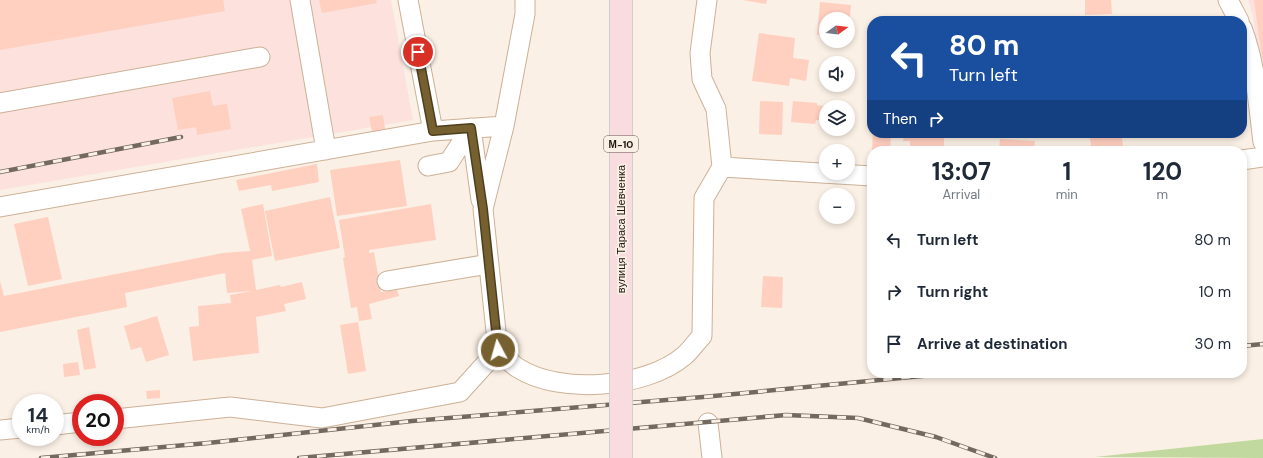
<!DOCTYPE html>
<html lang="en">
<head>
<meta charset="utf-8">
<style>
  body { margin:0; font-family:"DM Sans",sans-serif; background:#f2f2f3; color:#1f2937; height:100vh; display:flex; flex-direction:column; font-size:15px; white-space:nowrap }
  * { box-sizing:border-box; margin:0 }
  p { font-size:13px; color:#747a83 }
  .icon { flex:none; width:22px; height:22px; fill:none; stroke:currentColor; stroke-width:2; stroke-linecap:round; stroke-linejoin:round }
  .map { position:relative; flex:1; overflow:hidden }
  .panel { position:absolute; left:867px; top:146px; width:380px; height:232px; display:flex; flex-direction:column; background:#fff; border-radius:16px; box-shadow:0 2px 6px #0003 }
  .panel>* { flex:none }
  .hud { position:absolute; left:867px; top:16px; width:380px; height:122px; border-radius:16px; box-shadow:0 2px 6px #0003; background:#1a4fa0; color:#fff; overflow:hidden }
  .needle { width:26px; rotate:75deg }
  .tools { position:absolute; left:819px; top:12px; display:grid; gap:8px }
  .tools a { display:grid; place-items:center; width:36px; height:36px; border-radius:50%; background:#fff; box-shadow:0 2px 6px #0003; font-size:20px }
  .speed { position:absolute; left:12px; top:394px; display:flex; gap:8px; font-size:20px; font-weight:700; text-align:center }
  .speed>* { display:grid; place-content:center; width:52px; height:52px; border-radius:50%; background:#fff; box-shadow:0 2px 6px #0003; line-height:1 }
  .speed small { font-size:10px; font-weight:400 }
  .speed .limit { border:6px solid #d22; background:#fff; color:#111 }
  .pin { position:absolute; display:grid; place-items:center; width:34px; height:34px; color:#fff; margin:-17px; border:2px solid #fff; border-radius:50%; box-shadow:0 1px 4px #0007 }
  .me { position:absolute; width:44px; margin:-22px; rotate:354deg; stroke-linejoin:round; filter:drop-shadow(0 0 3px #0008) }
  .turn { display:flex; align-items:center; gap:14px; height:84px; padding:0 16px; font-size:18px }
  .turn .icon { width:52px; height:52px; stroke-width:2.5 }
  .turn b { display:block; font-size:28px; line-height:34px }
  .then { display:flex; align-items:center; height:38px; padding:0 16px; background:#0003; gap:8px; font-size:15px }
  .eta { display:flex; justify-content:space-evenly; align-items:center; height:68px; text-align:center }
  .eta b { font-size:24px; font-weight:700; line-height:28px }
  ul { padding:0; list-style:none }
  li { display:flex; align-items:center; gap:12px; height:52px; padding:0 16px }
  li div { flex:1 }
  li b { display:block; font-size:15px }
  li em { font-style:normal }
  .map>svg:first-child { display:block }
</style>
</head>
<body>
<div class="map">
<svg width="1263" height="458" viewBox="0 0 1263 458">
  <rect width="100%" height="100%" fill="#fbf0e5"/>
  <path fill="#fce1dd" d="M0,0H391L413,120L0,190Z
    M1248,0H1263V93L1253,15Z"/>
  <path fill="#c1d89e" d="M1263,439V458L1095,457Z"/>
  <path fill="#ffcfc0" d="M0,0H223L225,11L0,50Z
    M319,0H376L377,3L322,13Z
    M743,0H767L766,4Z
    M1085,0H1111L1112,14L1085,15Z
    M1254,0H1263V58H1262Z
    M820,2L851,5L849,25L848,19H826V36L817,35Z
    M759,33L795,38L793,58L809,60L806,81L790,78L789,86L752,81Z
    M868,82H872V100H867Z
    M210,91L213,106L227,104L231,129L197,135L196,127L178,130L172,98Z
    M760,101L783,102L782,135L759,134Z
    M793,101L817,103V105L831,107H826V121L816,120L815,124L791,122Z
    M383,115L385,129L372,132L369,117Z
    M873,133H891L890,151L872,150Z
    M904,133H944V151H910V141H903Z
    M1089,133H1121L1124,151H1092Z
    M1000,139L1035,141L1034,151H999Z
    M400,160L407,206L337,216L330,170Z
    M317,164L319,182L272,191L271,185L239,191L236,180Z
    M330,197L340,248L275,261L265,211Z
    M263,204L272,256L252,260L256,290L280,285L281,287L302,282L306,299L284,304L286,311L256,317L259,353L193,361L189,327L199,326L198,306L231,303L230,295L252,291L227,293L225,273L125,293L127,307L0,332V281L4,296L223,253L250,251L241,209Z
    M431,204L436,240L369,250V253L374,252L381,292L397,290L399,296L369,304L372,319L359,321L357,307L351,308L343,258L345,257L339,220Z
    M48,217L62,279L28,286L14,224Z
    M763,276L783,277L782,308L761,307Z
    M157,316L169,355L146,362L141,347L131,350L124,326Z
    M358,322L366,371L348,374L340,325Z
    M89,327L96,368L84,370L77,330Z
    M78,362L80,375L64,377L63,364Z
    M160,390V398L147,399L146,391Z"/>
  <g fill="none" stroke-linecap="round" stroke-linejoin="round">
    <defs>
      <path id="minor" d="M300,0L326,150
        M408,0L433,131
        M525,0V14L504,126L483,209L498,350C505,356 511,364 518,368C560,395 646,388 684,356C691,350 696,342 702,336L704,198L722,167L716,109L702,79L700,53L707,0
        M1228,0L1239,21
        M1242,28C1256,65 1258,104 1263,142
        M0,103L260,57
        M471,128L481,200
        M1242,160L1263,157
        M428,166L449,162L471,128
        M722,167L872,176
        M0,207L433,131L504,126
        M387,281L489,264
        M115,419L230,407L322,418L460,392L498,350
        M708,423L712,458
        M55,425L81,422
        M0,430L21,428"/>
      <path id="major" d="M621,287V0"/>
    </defs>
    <use href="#minor" stroke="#ccb197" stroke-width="21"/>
    <use href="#major" stroke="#d2d0ce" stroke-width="24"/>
    <use href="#minor" stroke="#fff" stroke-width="19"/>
    <use href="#major" stroke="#f9dcdf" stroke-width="22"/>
    <defs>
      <path id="rail" d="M0,172L181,137
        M1242,346L1263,344
        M41,458L208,443L412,421L703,397L953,373
        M299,458L786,415L858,418L936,437L995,458"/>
    </defs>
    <use href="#rail" stroke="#73695e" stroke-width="4.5"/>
    <use href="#rail" stroke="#fbf0e5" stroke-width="3" stroke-dasharray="9" stroke-linecap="butt"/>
    <defs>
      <path id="major-bridge" d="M621,287V458"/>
    </defs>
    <use href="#major-bridge" stroke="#d2d0ce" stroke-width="24" stroke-linecap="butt"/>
    <use href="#major-bridge" stroke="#f9dcdf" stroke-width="22"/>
  </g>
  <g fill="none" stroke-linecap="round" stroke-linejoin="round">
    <defs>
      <path id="route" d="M418,52L433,131L471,128L483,209L498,350"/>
    </defs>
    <use href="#route" stroke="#4d3e1f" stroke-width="10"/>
    <use href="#route" stroke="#776030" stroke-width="7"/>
  </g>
  <g text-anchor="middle" stroke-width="3.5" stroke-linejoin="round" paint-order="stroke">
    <rect fill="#fbf0e5" stroke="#61574c" stroke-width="1" x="604" y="136" width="34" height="16" rx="3"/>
    <g font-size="10" font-weight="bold" fill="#1f150b">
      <text x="621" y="148">М-10</text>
    </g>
    <g font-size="11" fill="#1f150b" stroke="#fbf0e5">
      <text transform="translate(621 229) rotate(-90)" y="4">вулиця Тараса Шевченка</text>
    </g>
  </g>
</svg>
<div class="tools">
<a><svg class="needle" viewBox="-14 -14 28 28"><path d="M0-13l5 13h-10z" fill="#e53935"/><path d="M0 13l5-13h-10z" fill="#747a83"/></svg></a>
<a><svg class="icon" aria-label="sound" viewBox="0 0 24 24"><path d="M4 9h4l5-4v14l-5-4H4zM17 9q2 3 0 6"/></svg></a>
<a><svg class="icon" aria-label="layers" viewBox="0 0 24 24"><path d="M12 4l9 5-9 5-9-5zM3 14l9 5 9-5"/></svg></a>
<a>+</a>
<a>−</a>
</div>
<div class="speed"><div>14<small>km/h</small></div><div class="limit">20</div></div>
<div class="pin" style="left:418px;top:52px;background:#d93025"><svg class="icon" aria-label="arrive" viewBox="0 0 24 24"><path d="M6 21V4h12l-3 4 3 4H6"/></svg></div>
<svg class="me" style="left:498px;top:350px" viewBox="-20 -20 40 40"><circle r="17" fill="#776030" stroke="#fff" stroke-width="3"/><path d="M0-11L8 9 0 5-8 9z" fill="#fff"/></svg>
<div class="hud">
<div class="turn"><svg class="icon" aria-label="left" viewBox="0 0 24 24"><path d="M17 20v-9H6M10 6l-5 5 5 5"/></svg><div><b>80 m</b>Turn left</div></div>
<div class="then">Then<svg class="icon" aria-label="right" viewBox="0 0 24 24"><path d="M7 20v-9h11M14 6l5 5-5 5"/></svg></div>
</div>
<section class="panel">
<div class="eta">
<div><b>13:07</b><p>Arrival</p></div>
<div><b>1</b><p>min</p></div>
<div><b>120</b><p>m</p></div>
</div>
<ul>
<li><svg class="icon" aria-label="left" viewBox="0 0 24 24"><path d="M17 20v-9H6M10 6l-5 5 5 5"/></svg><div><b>Turn left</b></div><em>80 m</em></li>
<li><svg class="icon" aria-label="right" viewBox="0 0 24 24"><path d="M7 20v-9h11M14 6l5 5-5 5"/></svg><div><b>Turn right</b></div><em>10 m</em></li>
<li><svg class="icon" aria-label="arrive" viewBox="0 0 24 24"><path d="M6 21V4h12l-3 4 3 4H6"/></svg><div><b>Arrive at destination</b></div><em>30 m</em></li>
</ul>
</section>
</div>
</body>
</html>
